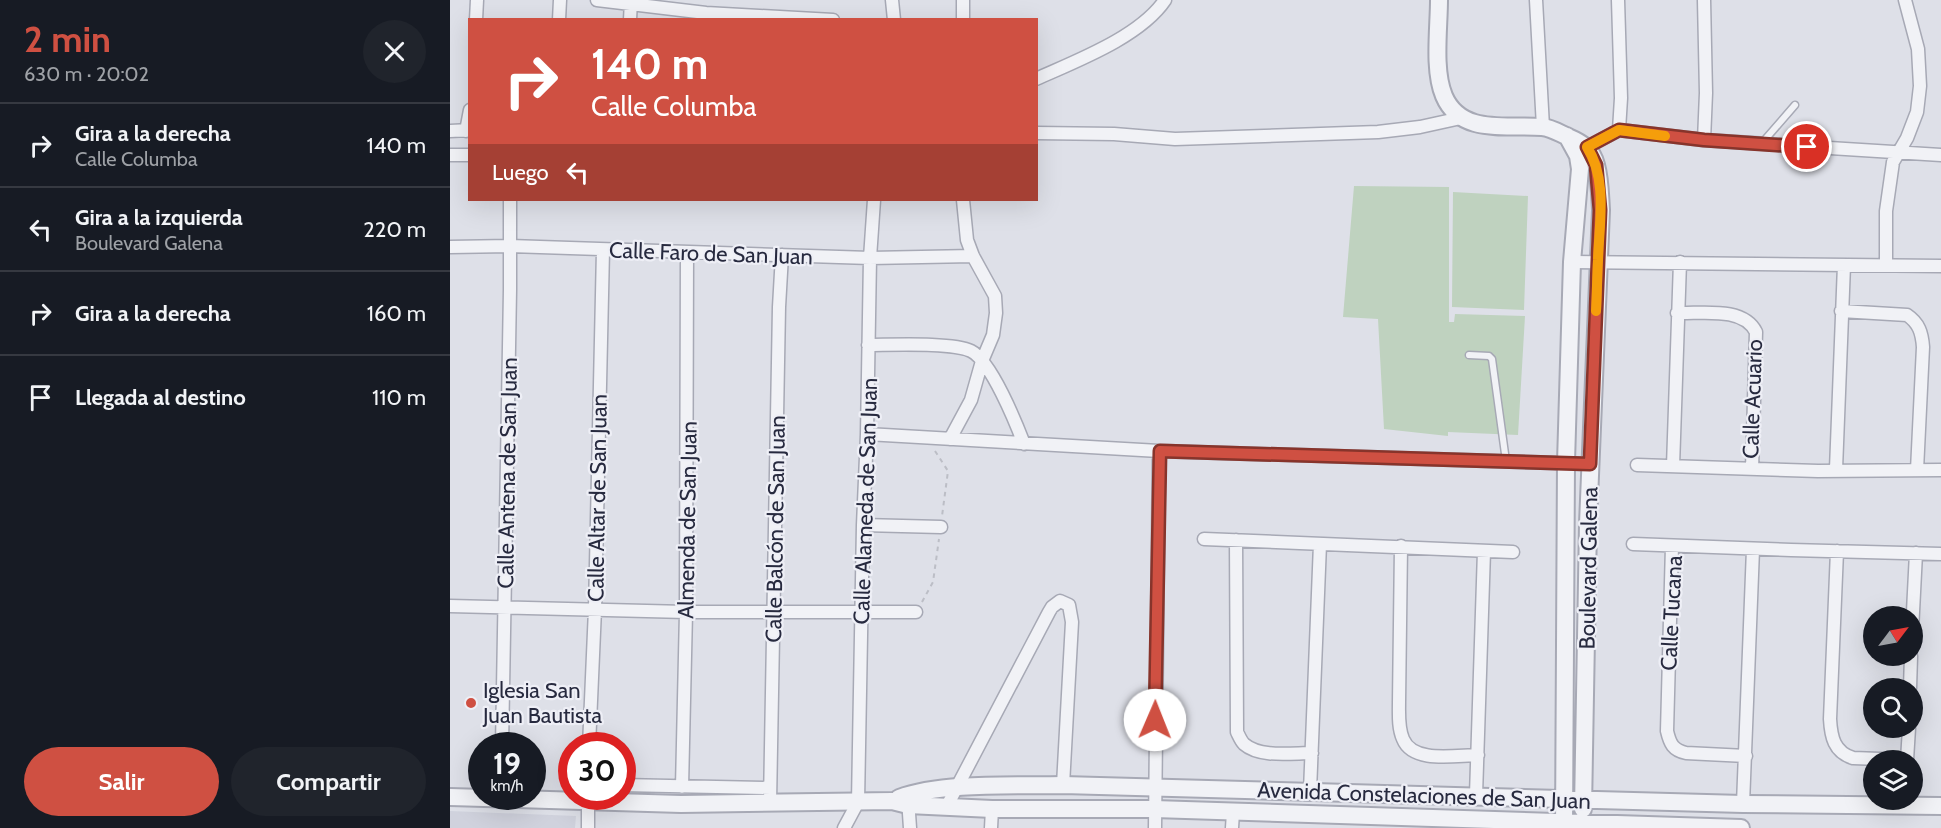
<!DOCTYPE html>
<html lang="es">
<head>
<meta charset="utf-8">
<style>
  body { margin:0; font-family:Cabin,sans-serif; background:#20242c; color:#f1f3f6; height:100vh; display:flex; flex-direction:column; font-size:22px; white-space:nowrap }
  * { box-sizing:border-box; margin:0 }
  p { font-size:20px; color:#9ea1a6 }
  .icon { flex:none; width:33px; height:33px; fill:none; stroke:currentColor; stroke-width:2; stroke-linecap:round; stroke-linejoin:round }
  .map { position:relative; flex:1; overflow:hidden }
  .drawer { display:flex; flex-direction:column; background:#171b24; width:450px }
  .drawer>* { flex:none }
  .top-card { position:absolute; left:18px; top:18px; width:570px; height:183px; border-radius:0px; box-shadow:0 6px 24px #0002; background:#cf5042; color:#fff; overflow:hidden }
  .needle { width:39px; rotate:58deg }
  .buttons { position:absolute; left:1413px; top:606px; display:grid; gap:12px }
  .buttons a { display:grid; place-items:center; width:60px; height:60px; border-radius:50%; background:#171b24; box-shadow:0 6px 24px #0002; font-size:30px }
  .speed { position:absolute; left:18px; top:732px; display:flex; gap:12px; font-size:30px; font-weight:700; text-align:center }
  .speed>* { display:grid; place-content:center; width:78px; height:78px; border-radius:50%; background:#171b24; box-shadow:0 6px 24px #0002; line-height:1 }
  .speed small { font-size:15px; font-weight:400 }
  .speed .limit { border:9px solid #d22; background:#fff; color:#111 }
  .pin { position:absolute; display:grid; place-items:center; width:51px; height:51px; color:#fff; margin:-26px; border:3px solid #fff; border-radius:50%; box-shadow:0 2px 6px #0007 }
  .me { position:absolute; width:66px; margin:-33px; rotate:1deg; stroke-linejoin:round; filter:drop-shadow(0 0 4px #0008) }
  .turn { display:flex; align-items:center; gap:21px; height:126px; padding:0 24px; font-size:27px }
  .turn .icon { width:78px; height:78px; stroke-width:2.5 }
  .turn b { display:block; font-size:42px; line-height:51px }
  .then { display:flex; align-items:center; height:57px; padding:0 24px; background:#0003; gap:12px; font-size:22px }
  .round { display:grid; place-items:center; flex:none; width:63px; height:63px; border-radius:32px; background:#20242c }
  .headline { display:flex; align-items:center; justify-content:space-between; height:102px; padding:0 24px }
  h1 { font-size:36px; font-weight:700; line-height:45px; color:#cf5042 }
  .action { display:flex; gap:12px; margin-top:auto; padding:12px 24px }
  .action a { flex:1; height:69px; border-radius:36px; background:#cf5042; color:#fff; font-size:24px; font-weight:700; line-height:69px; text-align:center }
  .action a+a { background:#20242c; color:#f1f3f6 }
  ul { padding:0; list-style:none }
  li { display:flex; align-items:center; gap:18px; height:84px; padding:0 24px; border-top:2px solid #363941 }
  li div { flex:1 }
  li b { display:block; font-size:22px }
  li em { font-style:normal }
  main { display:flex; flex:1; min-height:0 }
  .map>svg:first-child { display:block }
</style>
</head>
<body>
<main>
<section class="drawer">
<div class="headline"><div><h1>2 min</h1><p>630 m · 20:02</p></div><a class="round"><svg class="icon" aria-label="close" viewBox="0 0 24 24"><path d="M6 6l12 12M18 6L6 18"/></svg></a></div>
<ul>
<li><svg class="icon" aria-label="right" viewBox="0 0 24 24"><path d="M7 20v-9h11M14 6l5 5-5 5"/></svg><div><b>Gira a la derecha</b><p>Calle Columba</p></div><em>140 m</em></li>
<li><svg class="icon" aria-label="left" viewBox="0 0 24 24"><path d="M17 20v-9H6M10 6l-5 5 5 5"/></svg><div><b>Gira a la izquierda</b><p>Boulevard Galena</p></div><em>220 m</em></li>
<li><svg class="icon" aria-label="right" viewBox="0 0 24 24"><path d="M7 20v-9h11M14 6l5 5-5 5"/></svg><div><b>Gira a la derecha</b></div><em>160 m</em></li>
<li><svg class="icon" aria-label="arrive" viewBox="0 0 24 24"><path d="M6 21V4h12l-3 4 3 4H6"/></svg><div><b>Llegada al destino</b></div><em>110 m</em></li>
</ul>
<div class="action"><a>Salir</a><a>Compartir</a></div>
</section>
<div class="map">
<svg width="1491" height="828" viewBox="0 0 1491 828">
  <rect width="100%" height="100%" fill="#dee0e8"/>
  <path fill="#d0d2dd" d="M0,811L126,816L125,828H0Z"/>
  <path fill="#bfd2bf" d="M904,186L999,187V322H1004L1005,314L1075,316L1068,435L998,432V436L934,429L928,319L893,317Z
    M1003,192L1078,196L1074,310L1002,307Z"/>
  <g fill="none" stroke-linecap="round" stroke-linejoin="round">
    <defs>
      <path id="service" d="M1312,143L1345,105
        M1019,355L1039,356L1042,359L1056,461"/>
      <path id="minor" d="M147,0L256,13L383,20
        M442,0L444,20
        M1086,0L1093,127
        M1168,0L1171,98L1169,130
        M1254,0L1256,93L1254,140
        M26,20L27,0
        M109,20L110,0
        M180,20L181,0
        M513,20V0
        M586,79C626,61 690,37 715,0
        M0,131L20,130
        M16,131L20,110
        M586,133L664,134L725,139L928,132L970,127L1011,118
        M1130,151L1169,130L1254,140L1491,155
        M0,155H20
        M0,247L60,246L420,258L523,256
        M1122,262L1491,266
        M1436,265V211L1443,162L1457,138L1467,112L1470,86L1468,49L1455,0
        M1391,311L1457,315C1469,323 1472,333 1473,347L1467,470
        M1227,313C1251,314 1293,306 1306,332L1302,469
        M418,345C441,345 503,342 521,351C541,361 566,423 574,444
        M417,434L709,451L1140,464
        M500,439L521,400L532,361L543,335L546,313L545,296L523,256L517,240L513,200
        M1187,465L1368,471L1491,470
        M1223,466L1230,262
        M1386,469L1394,265
        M413,525L491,527
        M754,539L1063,552
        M786,540L787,732C789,736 791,741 794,744C810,758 842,753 862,753
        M1183,544L1341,550L1491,554
        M951,546L949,702C949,714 948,728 953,739C963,764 1006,755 1028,755
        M1222,546L1217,731C1220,744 1223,750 1236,753L1296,756
        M1387,551L1380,719C1381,737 1384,752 1403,758L1457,760L1459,728
        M0,606L236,612H466
        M1462,631L1466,553
        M1460,688L1461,656
        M52,746L60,290V200
        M139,746L145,609L153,250
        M172,785L320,788
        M232,787L236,612L237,252
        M860,791L870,544
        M1026,795L1034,551
        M138,796V828
        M458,799L460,828
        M320,803L329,307L332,255
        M1293,804L1303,549
        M497,806L599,612L602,607L610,601L619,605L622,622L613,785
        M394,828L408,802L413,525L417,434L420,258L424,200
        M541,828L542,809
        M705,828L709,451
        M782,828L783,812"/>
      <path id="tertiary" d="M989,0C989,28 983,70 994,96C1011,136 1058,124 1092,127C1102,128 1109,133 1118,137C1132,143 1142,149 1146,165C1150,179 1150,195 1151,210L1138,524L1133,809
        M0,797L231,804L442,801L458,805L542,809H704L1291,828
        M449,798C492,782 566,786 613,785L1293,804L1491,806
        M1114,828L1116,462L1122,262L1130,169L1128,156L1117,136"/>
    </defs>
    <use href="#service" stroke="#a7a9b5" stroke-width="9"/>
    <use href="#minor" stroke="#a7a9b5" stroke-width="15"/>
    <use href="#tertiary" stroke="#a7a9b5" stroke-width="20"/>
    <path stroke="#bcbec6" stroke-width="2" stroke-dasharray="4.5 4.5" stroke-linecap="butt" d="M485,451L498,471L492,516
      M472,602L483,582L489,539"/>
    <use href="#service" stroke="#f1f2f6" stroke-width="6"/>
    <use href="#minor" stroke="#f1f2f6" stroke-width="12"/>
    <use href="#tertiary" stroke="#f1f2f6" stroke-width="16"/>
  </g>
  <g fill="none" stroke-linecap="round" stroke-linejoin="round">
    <defs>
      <path id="route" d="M705,720L710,451L1140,464L1150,210L1146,165L1137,147L1169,130L1254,140L1357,147"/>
    </defs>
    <use href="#route" stroke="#87342b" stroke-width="15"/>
    <use href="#route" stroke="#cf5042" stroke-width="10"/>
    <path stroke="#f59e0b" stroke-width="10" d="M1146,311C1147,294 1147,277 1148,260C1149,224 1158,180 1137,147L1169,130L1215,136"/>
  </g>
  <circle fill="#cf5042" stroke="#eeeff6" stroke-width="2" cx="21" cy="703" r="6"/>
  <g text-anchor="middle" stroke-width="4.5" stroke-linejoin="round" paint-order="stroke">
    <g font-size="22" fill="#272a3f" stroke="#eeeff6">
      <text transform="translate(261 253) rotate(2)" y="8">Calle Faro de San Juan</text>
      <text transform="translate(1302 399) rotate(-88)" y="8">Calle Acuario</text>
      <text transform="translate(57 473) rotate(-89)" y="8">Calle Antena de San Juan</text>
      <text transform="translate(147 498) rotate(-89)" y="8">Calle Altar de San Juan</text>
      <text transform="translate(415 501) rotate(-88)" y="8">Calle Alameda de San Juan</text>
      <text transform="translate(237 520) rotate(-89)" y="8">Almenda de San Juan</text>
      <text transform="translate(325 529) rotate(-89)" y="8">Calle Balcón de San Juan</text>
      <text transform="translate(1138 568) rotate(-89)" y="8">Boulevard Galena</text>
      <text transform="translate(1221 613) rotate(-87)" y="8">Calle Tucana</text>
      <text transform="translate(974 795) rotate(2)" y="8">Avenida Constelaciones de San Juan</text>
    </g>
    <g font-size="22" fill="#272a3f" stroke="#eeeff6" text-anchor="start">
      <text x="33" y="698">Iglesia San<tspan x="33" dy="25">Juan Bautista</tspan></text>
    </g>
  </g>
</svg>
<div class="buttons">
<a><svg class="needle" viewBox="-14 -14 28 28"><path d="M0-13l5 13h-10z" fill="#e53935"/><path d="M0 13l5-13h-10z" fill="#9ea1a6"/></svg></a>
<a><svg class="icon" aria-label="search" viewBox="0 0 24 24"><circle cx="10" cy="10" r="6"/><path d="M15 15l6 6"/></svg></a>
<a><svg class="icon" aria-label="layers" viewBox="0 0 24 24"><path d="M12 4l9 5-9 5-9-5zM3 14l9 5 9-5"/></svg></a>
</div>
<div class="speed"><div>19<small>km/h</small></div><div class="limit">30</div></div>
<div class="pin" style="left:1357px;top:147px;background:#d93025"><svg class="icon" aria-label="arrive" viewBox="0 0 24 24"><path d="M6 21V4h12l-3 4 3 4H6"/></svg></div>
<svg class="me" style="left:705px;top:720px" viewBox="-20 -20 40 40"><circle r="19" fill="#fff"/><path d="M0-13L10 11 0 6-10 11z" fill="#cf5042"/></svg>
<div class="top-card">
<div class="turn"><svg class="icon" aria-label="right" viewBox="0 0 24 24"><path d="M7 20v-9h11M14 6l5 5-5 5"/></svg><div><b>140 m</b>Calle Columba</div></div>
<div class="then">Luego<svg class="icon" aria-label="left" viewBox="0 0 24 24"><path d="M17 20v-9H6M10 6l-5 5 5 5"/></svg></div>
</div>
</div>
</main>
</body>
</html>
